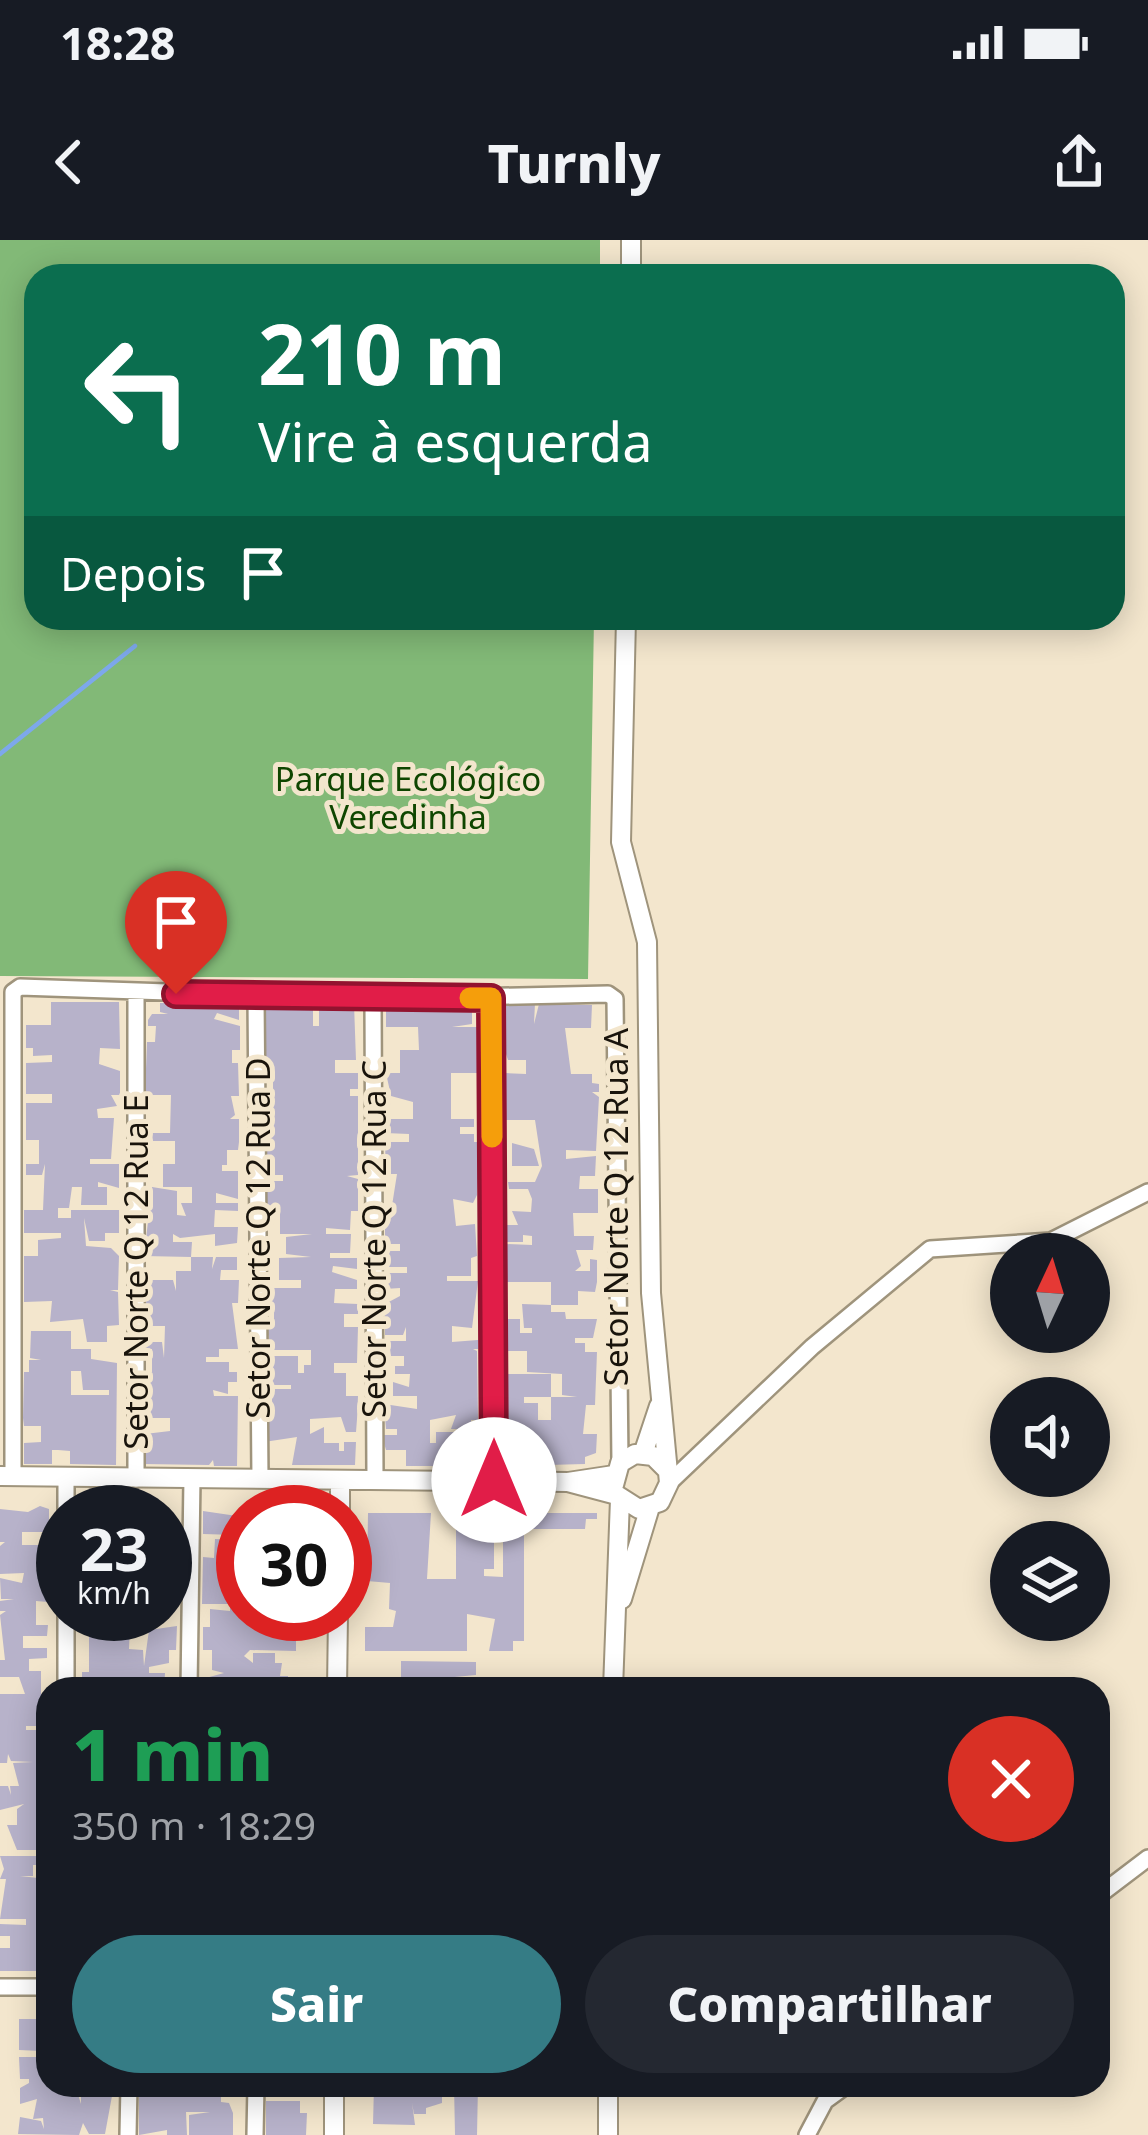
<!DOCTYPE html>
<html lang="pt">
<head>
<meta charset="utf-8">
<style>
  body { margin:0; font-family:"Noto Sans",sans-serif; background:#242831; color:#f1f3f6; height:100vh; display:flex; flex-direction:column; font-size:45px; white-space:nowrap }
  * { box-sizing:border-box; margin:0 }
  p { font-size:39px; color:#9ea1a6 }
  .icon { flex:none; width:66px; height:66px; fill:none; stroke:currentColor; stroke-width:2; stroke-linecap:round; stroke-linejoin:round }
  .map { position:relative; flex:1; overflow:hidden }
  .details { position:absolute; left:36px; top:1437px; width:1074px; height:420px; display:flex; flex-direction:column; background:#171b24; border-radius:36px; box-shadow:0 6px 30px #0003 }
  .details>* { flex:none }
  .guide { position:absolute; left:24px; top:24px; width:1101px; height:366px; border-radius:36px; box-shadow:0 6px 30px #0003; background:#0b6e4f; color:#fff; overflow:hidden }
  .needle { width:78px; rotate:4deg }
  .controls { position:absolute; left:990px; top:993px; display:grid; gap:24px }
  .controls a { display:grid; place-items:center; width:120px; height:120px; border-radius:50%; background:#171b24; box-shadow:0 6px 30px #0003; font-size:60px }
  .speed { position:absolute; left:36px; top:1245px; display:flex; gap:24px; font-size:60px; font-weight:700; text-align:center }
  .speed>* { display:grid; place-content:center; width:156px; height:156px; border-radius:50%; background:#171b24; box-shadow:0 6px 30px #0003; line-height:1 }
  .speed small { font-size:30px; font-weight:400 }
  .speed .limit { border:18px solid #d22; background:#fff; color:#111 }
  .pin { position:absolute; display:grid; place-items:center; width:102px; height:102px; color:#fff; margin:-123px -51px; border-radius:50% 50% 50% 0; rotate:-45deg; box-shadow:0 0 12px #0007 }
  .pin .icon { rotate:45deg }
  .me { position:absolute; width:132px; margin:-66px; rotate:0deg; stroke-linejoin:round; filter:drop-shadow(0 0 9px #0008) }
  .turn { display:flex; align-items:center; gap:42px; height:252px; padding:0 36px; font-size:54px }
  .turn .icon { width:156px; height:156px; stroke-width:2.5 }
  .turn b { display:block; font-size:84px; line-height:102px }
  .then { display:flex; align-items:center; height:114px; padding:0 36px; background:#0003; gap:24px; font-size:45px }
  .round { display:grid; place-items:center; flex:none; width:126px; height:126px; border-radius:63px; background:#242831 }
  .overview { display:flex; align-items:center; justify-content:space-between; height:204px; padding:0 36px }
  h1 { font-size:72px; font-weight:800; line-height:90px; color:#1e9e55 }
  .button { display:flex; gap:24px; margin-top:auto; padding:24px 36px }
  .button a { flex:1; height:138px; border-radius:72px; background:#357c85; color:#fff; font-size:48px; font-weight:800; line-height:138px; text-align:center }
  .button a+a { background:#242831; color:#f1f3f6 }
  .status { display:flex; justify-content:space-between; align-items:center; height:84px; padding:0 60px; background:#171b24; direction:ltr }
  .status svg { height:33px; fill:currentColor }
  header { display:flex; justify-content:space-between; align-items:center; height:156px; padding:0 36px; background:#171b24; font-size:54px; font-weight:800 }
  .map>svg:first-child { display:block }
</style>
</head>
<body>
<div class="status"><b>18:28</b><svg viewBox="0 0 49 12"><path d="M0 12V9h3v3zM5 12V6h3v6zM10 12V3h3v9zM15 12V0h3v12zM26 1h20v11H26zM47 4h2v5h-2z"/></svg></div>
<header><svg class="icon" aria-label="back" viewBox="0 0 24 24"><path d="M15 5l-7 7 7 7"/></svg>Turnly<svg class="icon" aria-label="share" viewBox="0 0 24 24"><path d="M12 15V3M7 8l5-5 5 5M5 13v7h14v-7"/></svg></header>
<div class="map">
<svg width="1148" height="1895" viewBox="0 0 1148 1895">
  <rect width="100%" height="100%" fill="#f3e6cd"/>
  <path fill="#82b977" d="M0,0H600V36H36V378H594L588,739L0,736Z"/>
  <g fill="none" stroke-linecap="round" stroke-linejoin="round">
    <path stroke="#7da8eb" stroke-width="4.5" d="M0,514L135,406"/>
  </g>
  <path fill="#b7b2ca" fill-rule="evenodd" d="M51,762H119L120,809L100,808L99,824L120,831V855H111L117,866L97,869L98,878H114L111,919H90V924H119V948L98,942V947H107V965H81L82,947H72L69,968H58V978H71V970H119V993H105V1001H89L84,978L86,1006L111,1008L119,1016L118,1050H110L118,1052L119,1085L107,1086V1102H87L83,1079L50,1082L52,1061L24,1062V1016H38V1000L61,998V993H24V970H43L45,924L42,935H26V924H39V900H26V863H52V854H26V823L52,822V815L33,816V808H26V785H51Z
    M160,763H239V780L217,773L214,779L240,786V810H232V823H238L239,856H231L235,875L230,879H239V902L238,910H227V925H222V931H238V959L216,953V963H238V971L215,970L214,987H238L237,1003L215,1006V994L180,998L173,994V1002H192L191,1017H213L212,1029L216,1017H237V1030H221L220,1040H239L238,1063H232L238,1109H219V1117H206V1122H229V1132H237V1142H228V1154L213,1150L214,1156H238L237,1226H214L213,1220L209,1225L144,1224L145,1194L170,1191V1178H144V1132H152V1109H145V1102H162L164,1118L165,1086H144V1040H173L176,1051V1031H191V1017L144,1016L152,947L177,951V975L186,976L181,963H192V947H163V924H175V901H153L152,893H170L171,855H145L147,802H155L156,786H148V780L152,774H168L160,772Z
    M266,763L313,764V786H319V764H354L356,820H335V833H358V849H350V856H358V935L347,936L358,939V971H351L350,990L326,988V994H351L350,1013H330V1018H357V1029L333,1026L332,1032L357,1040V1049H335L334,1063L358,1064V1074H344V1087H358L357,1123H334V1133H346V1156H358L357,1179L356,1192H346L341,1177L310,1179V1194L324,1187V1203H339V1211H344V1202H356L355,1225H292L297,1197L264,1202L266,1162H272V1156H264V1149H291V1145H269L271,1116H298V1133H304V1125H311V1110H271L265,1078L274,1079V1072H264L265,1048H301V1040H279V1018L311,1017L286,1014V997L312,994H280V971H265L266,941H283V935H266L265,869H273V828H265Z
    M386,763L472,767V784L452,787H480V833H451V879H474V887H460V894H474V902H480L477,955L473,963L453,959L456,986L475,984L477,1016L471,1018V1036H447V1041H478L472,1088L452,1086V1102L478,1100V1109H473L477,1111L478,1180H471V1189H451L456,1175L430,1180V1203H436V1192H473L476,1213H459L458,1226H406V1210H386L384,1203V1195H397V1189H386L384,1164L417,1169V1156H393V1142L409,1147L410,1134H395V1126H404V1116H391L389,1101H406V1087L403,1095H385V1064L400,1056V1048L385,1049V1041L388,1033H407V1027H388L385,1018V1011H400V1004H385V972H391L397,934H386L385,902H409V894L385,893L386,879H413V862L391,856L386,833H400V810H419L418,787H386Z
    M506,763H535L534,784L539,764L592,765L591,788H565L571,834H592V843L599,844V852H592L599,857L596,911L566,910V919L596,916L595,936H580L579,949H598V973H573L574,996H594L593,1010H576L581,1026L575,1031H590V1019L597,1020V1042L595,1052L578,1051V1065H551V1042H504L505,1004L532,1005V996L523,995V1002H507L505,985H518L512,971L531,972L532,959L528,949H509L508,942H535L542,926L535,880H505V833L526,834V820H508L505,811Z
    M512,903L534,909L539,926H512Z
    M522,1064L551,1065V1072H565L566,1079H597L593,1098H575V1103H585V1112H597L595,1165H586L583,1194H597L596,1213L585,1217V1224L510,1226L511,1208L531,1209V1203H503L505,1134H551V1157H577L562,1155V1134L527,1132V1111H504L505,1079H520V1093H532V1088H524ZM524,1157H551V1180H538V1163H524Z
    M31,1091H71V1109H91V1119L117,1123L116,1225L70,1224V1211L58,1210H52V1224H24V1203L41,1202V1186H24L23,1178L24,1132H29V1120H41L30,1118ZM71,1131H81L83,1150H109V1155H71Z
    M40,1266L49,1269V1292H22V1305H40V1315H48V1362L36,1361V1385H48L47,1396H23V1408H47V1418L29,1419V1431H41V1454H48L47,1486H26V1490H47V1500H42V1513H48L47,1583L36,1586L47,1593V1610H17L7,1585H17V1569L24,1564L0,1570V1546H8L11,1555L10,1546H19L13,1523L33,1522L11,1521L8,1514L7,1523H0V1454H25L19,1437H0V1420H5L0,1375L6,1371H0V1361L14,1359H1L0,1338L22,1343L24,1333L0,1334V1306L5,1302H0V1269L28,1272Z
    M203,1271L237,1276L243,1287L235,1295L203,1294Z
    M456,1272H478L477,1297L494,1299V1329H484V1336L503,1337V1289H497V1273H597V1279H586L585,1289H524V1401H513V1411H489L495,1379L467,1374V1411H365V1387H393L396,1371L389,1369L390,1343L367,1341L368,1273H431L427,1339H456Z
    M165,1276H176L177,1317H165Z
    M215,1299L235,1300L236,1318H226V1323L243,1318V1340L232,1347V1355H243V1364H202L203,1317L214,1318Z
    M230,1366L243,1367V1374H296V1411L250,1410L244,1416L253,1423V1413H275V1423H282L280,1436H288V1449H202V1439L224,1433L212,1430V1410H203V1387H210V1369L230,1371Z
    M98,1374H157V1386H137V1391L130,1386L129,1409L143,1410L144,1426L149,1390L177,1386L176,1410H169V1423L149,1427V1433H165L164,1449L129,1448V1440L122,1439L123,1449H82V1432H89V1386H83V1379Z
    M401,1421L476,1422V1435L401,1442Z
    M0,1616H47V1625H33V1636H20L47,1639V1731H0V1708H10V1696H0V1684L26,1685V1679H0L6,1639H0L4,1629Z
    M19,1779H48V1845H75L81,1864V1848L114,1845L105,1894H89L83,1883L79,1895L18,1894L20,1877L41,1881L44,1889L43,1878L33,1879L37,1859L20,1864V1848L29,1843V1839H20L19,1817H37L41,1825V1811L19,1810Z
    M176,1845L221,1850V1862L229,1863L233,1873V1895H189V1875L210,1872H186L187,1895H167V1890L139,1895V1848L176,1854Z
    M374,1845H442V1863L426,1868V1874H414L412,1863L415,1885L373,1884Z
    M454,1845H478L477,1895H455Z
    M266,1861H300V1873H307L306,1895H266Z"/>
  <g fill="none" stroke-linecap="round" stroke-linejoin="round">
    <defs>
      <path id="minor" d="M136,753V1239
        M256,757L260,1239
        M491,758L494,1240
        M373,759L375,1240
        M13,1236V752L20,747L373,759L608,754L615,759L620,1223
        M669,1243L812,1107L930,1009L1051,1001L1148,952
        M66,1272V1237
        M66,1449V1374
        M189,1449L192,1238
        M1098,1656L1148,1618
        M0,1747H48
        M128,1895L129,1845
        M255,1895L256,1845
        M807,1895L825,1861L847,1845"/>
      <path id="tertiary" d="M631,36V0
        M643,1214L659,1166
        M0,1236L568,1242L614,1235
        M568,1242L617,1255L639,1269L660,1262L669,1243L651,1053L647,702L621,602L626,378
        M614,1245L620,1223L635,1214L653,1216L667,1230
        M340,1272V1240
        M622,1359L650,1267
        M337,1449L338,1374
        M613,1449L620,1259
        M334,1895V1845
        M608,1895V1845"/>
    </defs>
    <use href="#minor" stroke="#9f947c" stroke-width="20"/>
    <use href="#tertiary" stroke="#9f947c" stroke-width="22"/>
    <use href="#minor" stroke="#fff" stroke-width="15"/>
    <use href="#tertiary" stroke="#fff" stroke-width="18"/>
  </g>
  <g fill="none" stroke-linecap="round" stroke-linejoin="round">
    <defs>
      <path id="route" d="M176,754L491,758L494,1240"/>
    </defs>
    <use href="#route" stroke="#92132f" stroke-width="30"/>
    <use href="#route" stroke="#e11d48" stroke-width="21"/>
    <path stroke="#f59e0b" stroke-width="21" d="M470,758H491L492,897"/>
  </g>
  <g text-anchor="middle" stroke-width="10" stroke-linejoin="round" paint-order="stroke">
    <g font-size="33" fill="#0f4600" stroke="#f3e6cd">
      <text x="408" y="551">Parque Ecológico<tspan x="408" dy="38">Veredinha</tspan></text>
    </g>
    <g font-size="33" fill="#19140c" stroke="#f3e6cd">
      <text transform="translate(616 967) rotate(-90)" y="12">Setor Norte Q 12 Rua A</text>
      <text transform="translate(258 998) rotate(-90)" y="12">Setor Norte Q 12 Rua D</text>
      <text transform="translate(374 999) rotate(-90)" y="12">Setor Norte Q 12 Rua C</text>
      <text transform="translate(136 1032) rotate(-90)" y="12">Setor Norte Q 12 Rua E</text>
    </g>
  </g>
</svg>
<div class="controls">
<a><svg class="needle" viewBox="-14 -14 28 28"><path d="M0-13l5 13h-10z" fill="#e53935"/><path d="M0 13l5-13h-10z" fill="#9ea1a6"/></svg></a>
<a><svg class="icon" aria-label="sound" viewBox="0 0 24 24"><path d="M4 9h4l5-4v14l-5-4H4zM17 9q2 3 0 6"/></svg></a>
<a><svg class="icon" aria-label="layers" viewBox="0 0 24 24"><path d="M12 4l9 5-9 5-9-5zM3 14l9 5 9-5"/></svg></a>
</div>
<div class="speed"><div>23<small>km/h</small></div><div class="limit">30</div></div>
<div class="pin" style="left:176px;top:754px;background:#d93025"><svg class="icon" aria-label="arrive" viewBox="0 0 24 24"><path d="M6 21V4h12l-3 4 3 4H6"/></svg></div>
<svg class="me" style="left:494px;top:1240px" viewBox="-20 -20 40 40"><circle r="19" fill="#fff"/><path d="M0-13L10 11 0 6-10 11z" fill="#e11d48"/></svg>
<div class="guide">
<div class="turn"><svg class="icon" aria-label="left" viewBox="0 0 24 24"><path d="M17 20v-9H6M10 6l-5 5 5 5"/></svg><div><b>210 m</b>Vire à esquerda</div></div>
<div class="then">Depois<svg class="icon" aria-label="arrive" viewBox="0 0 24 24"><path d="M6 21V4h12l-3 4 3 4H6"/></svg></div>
</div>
<section class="details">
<div class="overview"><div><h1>1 min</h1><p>350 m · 18:29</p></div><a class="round" style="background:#d93025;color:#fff"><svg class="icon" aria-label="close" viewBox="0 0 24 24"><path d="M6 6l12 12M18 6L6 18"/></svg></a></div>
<div class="button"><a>Sair</a><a>Compartilhar</a></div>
</section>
</div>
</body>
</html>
